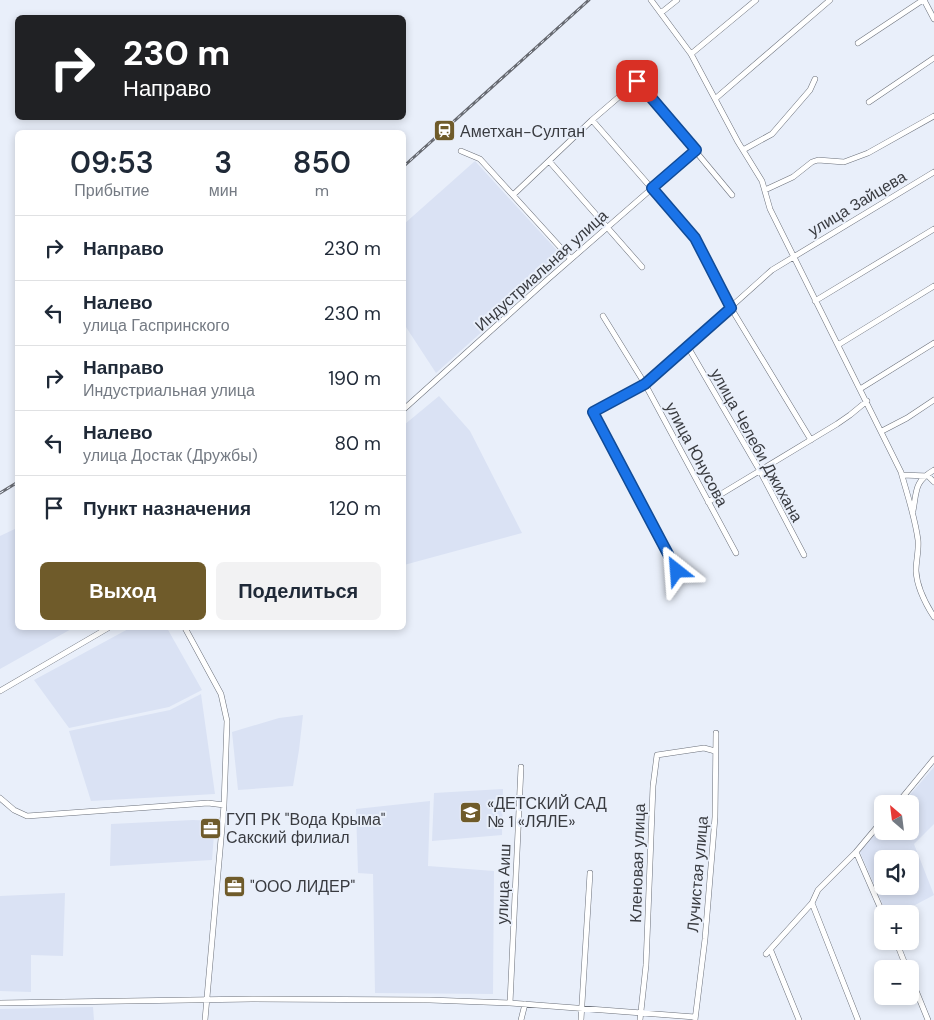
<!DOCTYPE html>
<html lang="ru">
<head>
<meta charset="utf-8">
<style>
  body { margin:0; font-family:"DM Sans",sans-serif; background:#f2f2f3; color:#1f2937; height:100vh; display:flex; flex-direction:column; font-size:19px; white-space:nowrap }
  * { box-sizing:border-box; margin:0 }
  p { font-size:16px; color:#747a83 }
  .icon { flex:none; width:28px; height:28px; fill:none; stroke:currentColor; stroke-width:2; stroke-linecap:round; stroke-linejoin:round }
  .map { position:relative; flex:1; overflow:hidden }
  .drawer { position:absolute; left:15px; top:130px; width:391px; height:500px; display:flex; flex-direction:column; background:#fff; border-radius:8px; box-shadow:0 2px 8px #0003 }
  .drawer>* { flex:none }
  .top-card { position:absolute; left:15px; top:15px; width:391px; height:105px; border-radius:8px; box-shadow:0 2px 8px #0003; background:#202124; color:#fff; overflow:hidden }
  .needle { width:32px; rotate:332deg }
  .fabs { position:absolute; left:874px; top:795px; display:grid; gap:10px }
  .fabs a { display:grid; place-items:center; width:45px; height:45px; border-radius:8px; background:#fff; box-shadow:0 2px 8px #0003; font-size:25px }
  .pin { position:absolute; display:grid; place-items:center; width:42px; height:42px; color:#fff; margin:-21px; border-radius:10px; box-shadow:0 2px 8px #0006 }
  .me { position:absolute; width:55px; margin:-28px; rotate:332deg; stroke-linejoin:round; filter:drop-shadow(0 0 4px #0008) }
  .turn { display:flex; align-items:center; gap:18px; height:105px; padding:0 25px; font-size:22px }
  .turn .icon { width:65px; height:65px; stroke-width:2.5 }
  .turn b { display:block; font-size:35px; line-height:42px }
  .eta { display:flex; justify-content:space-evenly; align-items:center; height:85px; text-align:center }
  .eta b { font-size:30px; font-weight:600; line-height:35px }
  .cta { display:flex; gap:10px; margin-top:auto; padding:10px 25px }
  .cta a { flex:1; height:58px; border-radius:8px; background:#6f5b2a; color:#fff; font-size:20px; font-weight:600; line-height:58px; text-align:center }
  .cta a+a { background:#f2f2f3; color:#1f2937 }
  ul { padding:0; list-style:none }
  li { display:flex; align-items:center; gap:15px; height:65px; padding:0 25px; border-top:1px solid #e0e1e3 }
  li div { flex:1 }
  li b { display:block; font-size:19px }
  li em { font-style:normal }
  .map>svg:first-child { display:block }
</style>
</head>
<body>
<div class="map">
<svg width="934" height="1020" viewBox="0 0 934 1020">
  <rect width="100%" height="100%" fill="#e9effa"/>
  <path fill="#dae2f4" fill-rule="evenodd" d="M475,161L564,258L436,373L404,324V224Z
    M439,396L470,431L522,533L404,565V425Z
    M17,528L18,628H73L0,669V536Z
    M130,628H167L202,690L169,707L69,728L34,680Z
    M201,694L215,794L91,801L69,731L170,710Z
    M303,715L299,750L293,786L238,790L232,732L279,718Z
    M934,767V824L914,844L934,895L898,914H887L860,852L882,826V831H910V804H902ZM882,859H910V886H882Z
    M503,789L502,835L432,841L434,793Z
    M430,801L428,866L494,871L493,994L375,993L373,874L358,873L356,809Z
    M193,820L215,821L212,860L110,866L111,824Z
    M65,893L63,956L31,955V992L0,991V896Z
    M93,1007L94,1020H0V1009Z"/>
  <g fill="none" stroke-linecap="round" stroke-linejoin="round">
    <defs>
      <path id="minor" d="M651,0L691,54L738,142L762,181L770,209L901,472C907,494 915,517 918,540C919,550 916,561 916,571C917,588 925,603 934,617
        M924,0L934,19
        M662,12L677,0
        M858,43L923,0
        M691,54L756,0
        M637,81L732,195
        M715,99L830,0
        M869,102L934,58
        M592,120L695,238L731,308L811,440
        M743,150L772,134L810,90L815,79
        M461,151L480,159L571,259
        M549,161L642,267
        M765,190L793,177L812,162L818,160L844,162L868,153L934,116
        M513,195L592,120L648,72
        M815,301L934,229
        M603,316L645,384L736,553
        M838,345L934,286
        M688,347L760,471L804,555
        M860,389L934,343
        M404,409L547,280L696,150
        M882,431L907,418L934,400
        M902,475L928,476L934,482
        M708,502L837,424L850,415L867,401
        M913,511C917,490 914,482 934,470
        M677,571L593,412L645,384L772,270L934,172
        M185,628L221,694L227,721L224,805L205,1020
        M0,691L108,628
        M0,798L14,810L27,816L208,803L224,805
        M897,804L934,759
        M856,852L883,914
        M812,903L858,1020
        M896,941L907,969
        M771,951L799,1020
        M766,954L812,903L818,890L856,852L882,821
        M910,976L928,1020
        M0,1003L252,999L430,1000L510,1003L695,1017
        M510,1003L521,767
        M521,1020L525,1004
        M581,1020L590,873
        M640,1020L646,965L653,786L657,755L704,748L715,751
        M695,1020L705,939L715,817L716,733"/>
    </defs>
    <use href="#minor" stroke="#6b707a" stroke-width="6"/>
    <use href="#minor" stroke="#fff" stroke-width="5"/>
    <defs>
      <path id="rail" d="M404,166L589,0
        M0,493L18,482"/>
    </defs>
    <use href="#rail" stroke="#676a71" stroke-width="3"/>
    <use href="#rail" stroke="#e9effa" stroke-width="1" stroke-dasharray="4" stroke-linecap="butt"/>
  </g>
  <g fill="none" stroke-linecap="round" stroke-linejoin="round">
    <defs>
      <path id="route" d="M637,81L696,150L652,188L695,238L731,308L645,384L593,412L677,571"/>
    </defs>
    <use href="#route" stroke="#114b97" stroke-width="12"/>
    <use href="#route" stroke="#1a73e8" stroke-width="9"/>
  </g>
  <defs>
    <symbol id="station-square" viewBox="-11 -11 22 22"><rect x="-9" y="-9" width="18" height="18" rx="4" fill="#6f5b2a" stroke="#e9effa"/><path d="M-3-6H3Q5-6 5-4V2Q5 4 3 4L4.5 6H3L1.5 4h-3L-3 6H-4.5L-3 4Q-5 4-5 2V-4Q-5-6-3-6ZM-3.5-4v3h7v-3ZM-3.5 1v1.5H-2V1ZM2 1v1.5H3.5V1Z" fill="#fff"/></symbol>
    <symbol id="school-square" viewBox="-11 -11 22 22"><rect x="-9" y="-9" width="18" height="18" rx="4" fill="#6f5b2a" stroke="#e9effa"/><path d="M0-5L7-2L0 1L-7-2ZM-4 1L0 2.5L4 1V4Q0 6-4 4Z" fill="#fff"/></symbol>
    <symbol id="office-square" viewBox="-11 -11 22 22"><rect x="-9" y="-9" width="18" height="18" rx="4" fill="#6f5b2a" stroke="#e9effa"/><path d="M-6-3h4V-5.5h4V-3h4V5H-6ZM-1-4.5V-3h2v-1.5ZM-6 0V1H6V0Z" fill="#fff"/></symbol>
  </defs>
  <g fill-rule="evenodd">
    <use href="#station-square" x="432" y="118" width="25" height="25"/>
    <use href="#school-square" x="458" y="800" width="25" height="25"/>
    <use href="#office-square" x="198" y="816" width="25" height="25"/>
    <use href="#office-square" x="222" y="874" width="25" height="25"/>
  </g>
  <g text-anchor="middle" stroke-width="4" stroke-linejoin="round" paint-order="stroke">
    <g font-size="16" fill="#393b40" stroke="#e9effa" text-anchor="start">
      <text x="460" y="137">Аметхан-Султан</text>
      <text x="487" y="809">«ДЕТСКИЙ САД<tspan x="487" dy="18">№ 1 «ЛЯЛЕ»</tspan></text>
      <text x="226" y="825">ГУП РК "Вода Крыма"<tspan x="226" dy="18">Сакский филиал</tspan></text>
      <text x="250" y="892">"ООО ЛИДЕР"</text>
    </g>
    <g font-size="16" fill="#393b40" stroke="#e9effa">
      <text transform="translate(857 203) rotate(-31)" y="6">улица Зайцева</text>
      <text transform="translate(541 270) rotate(-42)" y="6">Индустриальная улица</text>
      <text transform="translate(757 445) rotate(61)" y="6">улица Челеби Джихана</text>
      <text transform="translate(697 454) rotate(62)" y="6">улица Юнусова</text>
      <text transform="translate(637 863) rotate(-88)" y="6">Кленовая улица</text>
      <text transform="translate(697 874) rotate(-85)" y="6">Лучистая улица</text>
      <text transform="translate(503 884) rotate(-88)" y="6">улица Аиш</text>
    </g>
  </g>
</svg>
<div class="fabs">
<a><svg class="needle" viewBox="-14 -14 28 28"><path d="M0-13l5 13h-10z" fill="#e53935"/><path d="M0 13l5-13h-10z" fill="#747a83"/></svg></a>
<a><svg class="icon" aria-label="sound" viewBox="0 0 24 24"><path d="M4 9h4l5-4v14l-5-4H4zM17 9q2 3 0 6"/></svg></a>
<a>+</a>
<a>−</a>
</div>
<div class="pin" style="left:637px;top:81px;background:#d93025"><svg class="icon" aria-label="arrive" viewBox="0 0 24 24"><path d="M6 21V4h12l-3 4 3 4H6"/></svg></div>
<svg class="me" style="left:677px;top:571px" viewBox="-20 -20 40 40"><path d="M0-17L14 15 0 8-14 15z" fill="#1a73e8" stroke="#fff" stroke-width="4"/></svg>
<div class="top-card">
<div class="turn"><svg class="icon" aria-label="right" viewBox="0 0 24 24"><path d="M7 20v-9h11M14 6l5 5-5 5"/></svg><div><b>230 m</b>Направо</div></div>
</div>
<section class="drawer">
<div class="eta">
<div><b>09:53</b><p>Прибытие</p></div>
<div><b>3</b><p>мин</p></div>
<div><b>850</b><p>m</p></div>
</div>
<ul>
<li><svg class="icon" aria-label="right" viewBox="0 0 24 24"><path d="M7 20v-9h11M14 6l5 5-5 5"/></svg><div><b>Направо</b></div><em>230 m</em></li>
<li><svg class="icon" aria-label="left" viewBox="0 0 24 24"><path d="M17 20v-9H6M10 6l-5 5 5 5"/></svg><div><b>Налево</b><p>улица Гаспринского</p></div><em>230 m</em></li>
<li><svg class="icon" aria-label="right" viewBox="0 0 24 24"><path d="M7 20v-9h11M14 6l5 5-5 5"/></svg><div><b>Направо</b><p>Индустриальная улица</p></div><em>190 m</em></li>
<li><svg class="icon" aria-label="left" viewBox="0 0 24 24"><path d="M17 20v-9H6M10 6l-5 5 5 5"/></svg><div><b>Налево</b><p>улица Достак (Дружбы)</p></div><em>80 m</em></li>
<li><svg class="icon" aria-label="arrive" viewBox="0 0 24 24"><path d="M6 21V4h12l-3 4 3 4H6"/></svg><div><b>Пункт назначения</b></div><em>120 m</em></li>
</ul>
<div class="cta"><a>Выход</a><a>Поделиться</a></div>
</section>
</div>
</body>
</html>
